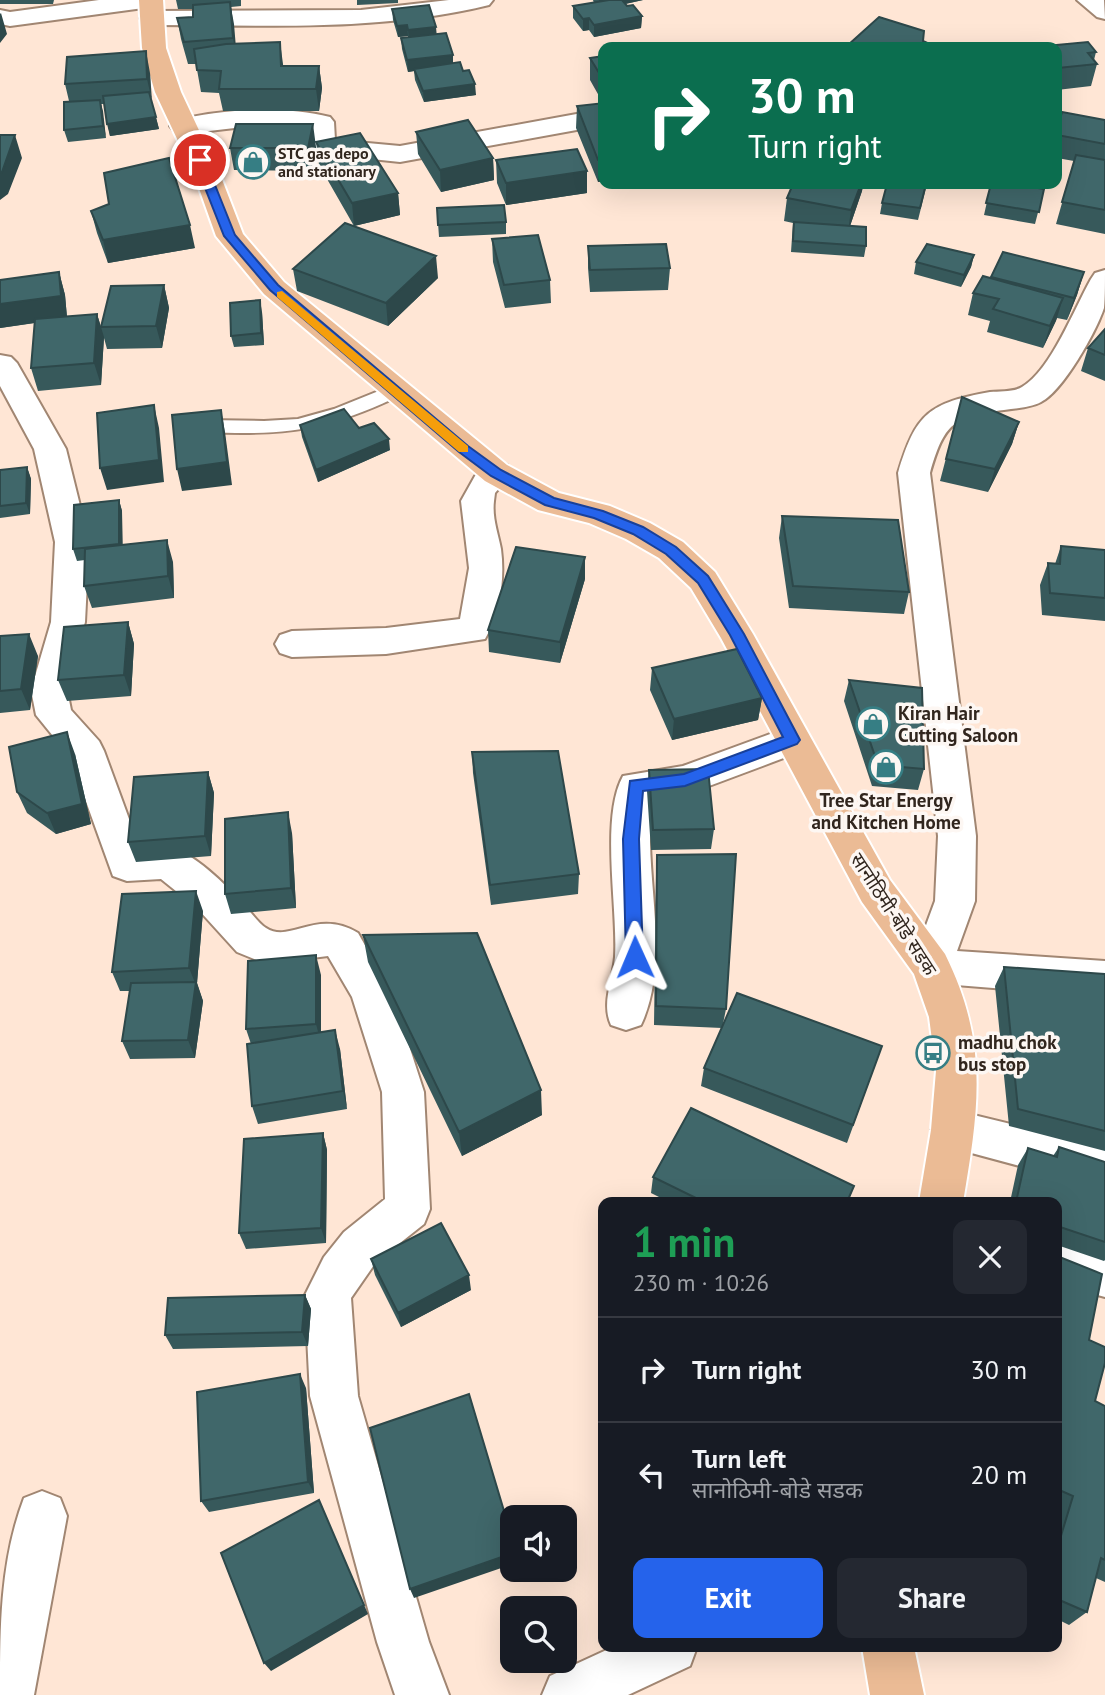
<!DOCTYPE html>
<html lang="en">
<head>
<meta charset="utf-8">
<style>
  body { margin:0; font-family:"PT Sans","Noto Sans Devanagari",sans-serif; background:#242831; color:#f1f3f6; height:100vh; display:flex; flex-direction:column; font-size:26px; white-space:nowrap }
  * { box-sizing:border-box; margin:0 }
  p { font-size:23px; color:#9ea1a6 }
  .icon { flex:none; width:38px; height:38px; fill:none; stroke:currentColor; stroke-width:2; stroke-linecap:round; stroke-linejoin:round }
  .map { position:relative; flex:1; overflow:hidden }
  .details { position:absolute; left:598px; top:1197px; width:464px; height:455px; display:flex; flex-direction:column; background:#171b24; border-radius:14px; box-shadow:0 7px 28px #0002 }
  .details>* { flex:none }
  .guide { position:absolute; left:598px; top:42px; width:464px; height:147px; border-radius:14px; box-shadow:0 7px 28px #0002; background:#0b6e4f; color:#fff; overflow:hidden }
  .controls { position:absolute; left:500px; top:1505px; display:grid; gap:14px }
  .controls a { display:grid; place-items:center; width:77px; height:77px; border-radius:14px; background:#171b24; box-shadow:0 7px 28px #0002; font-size:35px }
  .pin { position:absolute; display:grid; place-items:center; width:60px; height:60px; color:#fff; margin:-30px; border:4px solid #fff; border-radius:50%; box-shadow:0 2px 7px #0007 }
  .me { position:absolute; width:77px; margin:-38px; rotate:359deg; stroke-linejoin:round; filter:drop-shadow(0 0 5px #0008) }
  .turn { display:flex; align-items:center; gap:24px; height:147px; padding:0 35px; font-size:32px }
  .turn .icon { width:91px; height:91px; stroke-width:2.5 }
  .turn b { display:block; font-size:49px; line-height:60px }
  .round { display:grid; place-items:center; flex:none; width:74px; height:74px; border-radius:14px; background:#242831 }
  .overview { display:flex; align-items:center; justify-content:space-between; height:119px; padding:0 35px }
  h1 { font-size:42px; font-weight:800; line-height:52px; color:#1e9e55 }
  .action { display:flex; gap:14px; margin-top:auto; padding:14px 35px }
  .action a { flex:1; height:80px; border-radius:14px; background:#2563eb; color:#fff; font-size:28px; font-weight:800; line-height:80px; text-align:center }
  .action a+a { background:#242831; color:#f1f3f6 }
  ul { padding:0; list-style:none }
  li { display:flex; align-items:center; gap:21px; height:105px; padding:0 35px; border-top:2px solid #363941 }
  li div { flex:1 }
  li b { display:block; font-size:26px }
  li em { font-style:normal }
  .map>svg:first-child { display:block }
</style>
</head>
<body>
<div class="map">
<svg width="1105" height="1695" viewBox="0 0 1105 1695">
  <rect width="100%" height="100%" fill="#ffe6d5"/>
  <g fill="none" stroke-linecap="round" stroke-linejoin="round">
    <defs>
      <path id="lane" d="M396,384L403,386L406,390L403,394C329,430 287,436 206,432L199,431L196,426L199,421L206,420L264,421L298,419L334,409Z"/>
      <path id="street" d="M99,0H163L159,5L151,7L10,26L0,24V10L10,12Z
        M449,0H493L489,5C379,32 265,25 152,25L144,23L140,18L144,13L152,11L361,10Z
        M1077,0H1104L1105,19L1097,17Z
        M604,109V125L400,162L314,153L310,147L309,128L252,126L183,134L174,131L170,126L174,121C222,109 282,105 330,117L334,122L335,140L400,146Z
        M1105,270C1105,282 1105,298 1104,308C1096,332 1063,391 1041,402C1030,408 1016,408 1004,410C953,416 944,424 930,473L976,836L975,901L957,951L1105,961V997L931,983L917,978L911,966L935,901L938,836L898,473C916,413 929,403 990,392C1000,391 1014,392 1022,387C1051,370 1074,309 1091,279L1095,273Z
        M0,355L11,357L17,363L66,449L89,542L85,622L67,690L71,710L99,741L104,751L140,849C149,848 159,846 167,847C192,850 228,887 244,905C251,912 258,923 266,928C290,944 316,908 358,933L392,993L424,1092L430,1209L424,1224L376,1262L351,1298L358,1396L429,1642L449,1695H395L377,1642L310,1396L305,1295L324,1257L344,1232L385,1199L382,1092L352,997L328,956L312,958L279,969L237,952L197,908L161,879L127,881L113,876L70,757L36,715L31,690L51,622L55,542L34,449L0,386Z
        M496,462L507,465L512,473L495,493L494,501C492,518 498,533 501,549C505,579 500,613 485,639L386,654L292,657L280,653L275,644L280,635L292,631L386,628L460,619L469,568L461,501L475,476L485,465Z
        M792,726L805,730L810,740L805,750L685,795L654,799C652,813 650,828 650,842C651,900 667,970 641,1025L626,1030L611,1025C601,1003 613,980 615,957C618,908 600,818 623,776L683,766Z
        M953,1110L1105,1147V1189L938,1144L931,1130L938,1116Z
        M1057,1240L1105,1253V1297L1057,1284Z
        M42,1491L60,1498L67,1516L34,1695H0C0,1628 0,1561 24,1498Z
        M613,1647H697L690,1666L628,1695H542L550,1676Z"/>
      <path id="primary" d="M139,0H163L166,48L181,92L221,177L243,234L284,282L507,465L559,493L610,506L650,523L683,542L715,572L753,634L890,880L945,954C989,1043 979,1108 963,1202H919L931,1130L936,1071L929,1017L914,974L862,902L721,638L691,588L659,558L626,539L589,523L538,510L485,481L264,294L216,236L195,177L155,92L142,48Z
        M862,1647H914L924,1695H870Z"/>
    </defs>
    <use href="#lane" stroke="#a18672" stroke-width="4"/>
    <use href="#street" stroke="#a18672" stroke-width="4"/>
    <use href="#primary" stroke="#fff" stroke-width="4"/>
    <use href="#lane" fill="#fff" fill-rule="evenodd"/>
    <use href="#street" fill="#fff" fill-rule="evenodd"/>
    <use href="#primary" fill="#ebbb95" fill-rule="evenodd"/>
  </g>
  <path fill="#37595b" d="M0,0H54L53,4H0Z
    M176,0H241V6L231,7L235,44L283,66H319L322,88L319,111H223L219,93L201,92L196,64H188L181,39L177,18L193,17V9H178Z
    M357,0H398V3L357,5Z
    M593,0H643L625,4L642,16L641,28L594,37L589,30L583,31L573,18V6L594,3Z
    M392,9L437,34L453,63L476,95L424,102L415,80L414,71L408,72L402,49L401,38L408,37V36L398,37L393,20Z
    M1057,47L1096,52L1094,60L1097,64L1091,86L1057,90Z
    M604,56V181L598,182L576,128L577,106L603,103L590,80V58Z
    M150,73L151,101L159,129L110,136L104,104H101L106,138L68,142L64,130L69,101L65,84Z
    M1105,120V234L1056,224L1074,161L1057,158V130Z
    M416,132L493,158L494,180L441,192L418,154Z
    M316,142L398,193L400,215L354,226L319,165Z
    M316,147L311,171L234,170L230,148Z
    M496,160L587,193L506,205L497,183Z
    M927,184L918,220L880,214L882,203Z
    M991,184L1044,189L1035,224L984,215Z
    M862,191L850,226L866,246L864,257L791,252L793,223L784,221L787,198Z
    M437,208L506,222V234L439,237Z
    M91,211L195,248L108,263L97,233Z
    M492,239L550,280L551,303L505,308L493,262Z
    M588,246L670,268L668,290L590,292L588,268Z
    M1003,252L1084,272L1077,295L1067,320L1057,318L1043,348L987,332L990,321L968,315L973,293L991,278Z
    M974,255L971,267L961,287L914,274L916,262Z
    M293,269L438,278L388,326L297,291Z
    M59,272L65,295L67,317L97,314L104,337L101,385L38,391L31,368L35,323L0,328V280Z
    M164,285L169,308L162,348L107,349L101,327Z
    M262,312L264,345L234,347L231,336Z
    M1105,329V381L1081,371L1088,348Z
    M962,397L1019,422L1012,444L988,492L940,481Z
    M300,425L359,428L390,450L318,482L302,437Z
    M27,467L31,479L30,514L0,518V470Z
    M119,500L122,511V544L173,562L174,598L92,608L84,586L85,560L77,561L73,549Z
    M782,516L909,592L904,614L789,608L779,538Z
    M1061,546L1105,550V621L1042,615L1040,585L1048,563L1055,564Z
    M585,579L560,663L489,652L488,630Z
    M128,622L134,644L131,696L67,701L58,680Z
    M0,636L38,656L30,710L0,713Z
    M652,668L762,698L758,720L672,740L650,690Z
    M849,680L924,769L918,790L872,786L844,701Z
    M472,752L579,874L578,894L491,905L473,773Z
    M75,754L91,824L56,834L27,813L17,792Z
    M649,770L714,829L711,849L651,850L647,791Z
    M208,772L214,793L211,856L136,862L128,842Z
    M292,833L296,908L231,914L225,894Z
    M657,855L726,1009L723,1024L882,1046L847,1143L701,1086L704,1068L722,1028L654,1025L656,876Z
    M203,911L197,983L203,1001L195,1058L130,1059L122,1041L130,991H120L112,972Z
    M363,935L542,1115L462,1156L368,962Z
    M1004,967L1105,974V1151L1009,1126L995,986Z
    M321,975V1032L340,1049L347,1109L258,1124L252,1106L251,1044L246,1029Z
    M323,1133L327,1150L326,1243L246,1249L239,1233Z
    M1059,1147L1105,1162V1260L1104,1261L1057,1245V1202H1010L1018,1165L1028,1148L1053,1156Z
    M653,1177L854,1186L848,1202H669L651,1193Z
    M1057,1256L1089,1340L1095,1401L1105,1406V1582L1096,1578L1087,1612L1069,1625L1057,1619Z
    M371,1259L471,1290L401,1327L375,1275Z
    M305,1295L311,1309L308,1346L173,1349L165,1335Z
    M306,1388L314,1493L209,1512L201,1501Z"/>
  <path fill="#2d484a" d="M599,0H643L598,10Z
    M230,2L234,24L237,60L233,38Z
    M1,13L7,34L0,43V14Z
    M642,16L641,28L594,37V25Z
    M589,18V30L583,31V19Z
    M407,25L408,36L398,37L397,26Z
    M436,27L437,38L409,41L408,30Z
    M280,42L283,64L284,88L281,66Z
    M146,51L150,73L152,101L147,79Z
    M453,55V67L414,69V71L408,72L407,60Z
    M319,66L322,88L319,111L316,89Z
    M475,84L476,95L424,102L423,91Z
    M100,100L103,111L106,138L103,126Z
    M156,117L159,129L110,136L107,124Z
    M313,124L316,147L311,171L308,148Z
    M15,135L22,158L8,194L0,200V173Z
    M493,158L494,180L441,192L440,170Z
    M604,159V181L598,182V160Z
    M587,171V193L506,205V183Z
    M861,184H864L862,191L848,232L851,210Z
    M398,193L400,215L354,226L352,203Z
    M190,225L195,248L108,263L103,240Z
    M974,255L971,267L961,287L964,275Z
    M436,256L438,278L388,326L386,303Z
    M59,272L65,295L67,318L0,328V304Z
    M1084,272L1077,295L1067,320L1074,298Z
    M164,285L169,308L162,348L156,326Z
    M1063,298L1056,321L1043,348L1050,326Z
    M260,300L262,312L264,345L261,333Z
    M97,314L104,337L101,385L94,363Z
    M154,405L159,428L164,482L107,490L100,468Z
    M221,410L225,432L232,485L182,491L177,469Z
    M1019,422L1012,444L988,492L995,469Z
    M389,439L390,450L318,482L316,470Z
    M27,467L31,479L30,514L26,503Z
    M119,500L122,511L123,556L119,544Z
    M167,540L173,562L174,598L168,576Z
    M585,557V579L560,663V642Z
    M128,622L134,644L131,696L124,675Z
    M29,634L38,656L30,710L21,689Z
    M762,698L758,720L672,740L674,719Z
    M67,732L75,754L91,824L56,834L47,813Z
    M208,772L214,793L211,856L205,836Z
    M288,812L292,833L296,908L291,888Z
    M196,891L203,911L197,983L203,1001L195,1058L188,1040L196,985L189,968Z
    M316,955L321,975V1043L316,1024Z
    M335,1030L340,1049L347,1109L343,1091Z
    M541,1090L542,1115L462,1156L459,1132Z
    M323,1133L327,1150L326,1243L321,1228Z
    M469,1275L471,1290L401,1327L398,1313Z
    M305,1295L311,1309L308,1346L302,1332Z
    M300,1374L306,1388L314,1493L308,1482Z
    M319,1500L368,1614L271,1671L264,1663Z
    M513,1553V1564L414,1598L410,1589Z"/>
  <path fill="#40676a" stroke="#2d484a" stroke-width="2" d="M609,0H622L627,6L633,5L642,16L594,25L589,18L583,19L573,6Z
    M230,2L233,38L184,42L177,18L193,17V5Z
    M429,5L436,27L408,30L407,25L397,26L392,9Z
    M879,17L924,31L923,41L936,47H852L847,46Z
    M446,33L453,55L407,60L401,38Z
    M280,42L281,66H319L316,89H219L221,71L197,70L194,49L226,44Z
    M1088,42L1096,52L1088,53L1097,64L1058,68L1057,66V47H1035Z
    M690,43L693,47H662Z
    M146,51L147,79L65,84L67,57Z
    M604,56V81L590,58Z
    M460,62L463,71L469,70L475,84L423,91L414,69Z
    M149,92L156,117L107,124L103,96Z
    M100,100L103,126L64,130V102Z
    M604,103V159L598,160L577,106Z
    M1062,112L1105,120V144L1057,135V130Z
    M468,120L493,158L440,170L416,132Z
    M236,124H313L308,148H230Z
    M360,133L398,193L352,203L316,142Z
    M0,135H15L2,172L0,173Z
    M577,149L587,171L506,183L496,160Z
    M1076,155L1105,160V210L1062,202Z
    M169,158L190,225L103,240L91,211L109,204L104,173Z
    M793,184H861L851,210L787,198Z
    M887,184H926L920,208L882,203Z
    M991,184H1015L1044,189L1039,212L986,203Z
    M504,205L506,222L438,225L437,208Z
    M794,222L866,227V246L793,241Z
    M345,223L436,256L386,303L293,269Z
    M538,235L550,280L504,285L492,239Z
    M666,244L670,268L590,270L588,246Z
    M927,244L974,255L964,275L916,262Z
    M1003,252L1084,272L1074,298L991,277Z
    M59,272L61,296L0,304V280Z
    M983,276L1063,298L1050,326L993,309L999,299L973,293Z
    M164,285L156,326L101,327L111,286Z
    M260,300L261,333L231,336L230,303Z
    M97,314L94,363L31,368L35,319Z
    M1105,329V355L1088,348Z
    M962,397L1019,422L995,469L946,459Z
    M154,405L159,460L100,468L97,413Z
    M344,409L359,428L374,423L389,439L316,470L300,425Z
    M221,410L227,462L177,469L172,415Z
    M27,467L26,503L0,506V470Z
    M119,500V544L73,549L74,505Z
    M782,516L898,520L909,592L793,586Z
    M167,540L168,576L84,586L85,549Z
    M1061,546L1105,550V598L1050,593L1048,563L1060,564Z
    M516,547L585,557L560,642L488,630Z
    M128,622L124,675L58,680L64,627Z
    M29,634L21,689L0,691V636Z
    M737,649L762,698L674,719L652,668Z
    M849,680L922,688L924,769L878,765Z
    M67,732L82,804L47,813L17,792L9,747Z
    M558,751L579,874L490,885L472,752Z
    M708,769L714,829L653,830L649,770Z
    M208,772L205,836L128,842L134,777Z
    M288,812L291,888L225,894V819Z
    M736,854L726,1009L656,1006L657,855Z
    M196,891L189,968L112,972L122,894Z
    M477,933L541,1090L459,1132L363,935Z
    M316,955V1024L246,1029L248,961Z
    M1004,967L1105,974V1131L1018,1109Z
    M196,982L188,1040L122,1041L131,983Z
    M737,993L882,1046L853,1125L704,1068Z
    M335,1030L343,1091L252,1106L247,1044Z
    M691,1108L854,1186L847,1202H704L653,1177Z
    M323,1133L321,1228L239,1233L244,1139Z
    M1059,1147L1105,1162V1242L1057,1226V1202H1016L1028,1148L1057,1157Z
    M441,1223L469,1275L398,1313L371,1259Z
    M1057,1256L1102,1274L1089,1340L1105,1347V1363L1095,1401L1105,1406V1560L1101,1558L1087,1612L1057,1599V1549L1073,1496L1057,1489Z
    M305,1295L302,1332L165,1335L168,1298Z
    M300,1374L308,1482L201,1501L197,1392Z
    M469,1394L513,1541V1553L410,1589L370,1428Z
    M319,1500L364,1605L264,1663L221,1553Z"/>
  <path fill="#2563eb" stroke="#184099" stroke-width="2" d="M196,158L205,160L235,235L278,285L468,446L501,470L554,498L603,511L643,527L676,547L708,576L744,634L800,740L797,744L685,786L643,791L639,839L643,957L640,962H629L626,957L623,839L630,781L684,774L783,737L730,635L698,583L666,554L633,534L594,518L545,505L491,476L459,452L270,290L224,236L194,160Z"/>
  <path fill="#f59e0b" d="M282,291L468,446V452H459L277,297V292Z"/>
  <defs>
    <symbol id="shop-ring" viewBox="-11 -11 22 22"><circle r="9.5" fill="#fdf7f3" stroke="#367e84" stroke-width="1.5"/><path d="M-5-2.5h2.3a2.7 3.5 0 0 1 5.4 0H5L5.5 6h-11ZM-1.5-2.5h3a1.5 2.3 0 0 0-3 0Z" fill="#367e84"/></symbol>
    <symbol id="bus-ring" viewBox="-11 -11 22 22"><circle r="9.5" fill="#fdf7f3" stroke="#367e84" stroke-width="1.5"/><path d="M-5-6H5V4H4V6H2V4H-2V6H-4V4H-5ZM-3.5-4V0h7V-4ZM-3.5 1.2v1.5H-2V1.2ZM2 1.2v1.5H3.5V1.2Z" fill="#367e84"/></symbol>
  </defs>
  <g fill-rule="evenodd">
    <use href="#shop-ring" x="234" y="143" width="38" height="38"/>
    <use href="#shop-ring" x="854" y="705" width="38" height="38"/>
    <use href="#shop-ring" x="867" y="748" width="38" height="38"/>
    <use href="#bus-ring" x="914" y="1034" width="38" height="38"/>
  </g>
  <g text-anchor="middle" stroke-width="7" stroke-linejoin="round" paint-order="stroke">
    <g font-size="16" font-weight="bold" fill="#31261e" stroke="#fdf7f3" text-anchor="start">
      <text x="278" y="159">STC gas depo<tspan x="278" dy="18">and stationary</tspan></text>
    </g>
    <g font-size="19" font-weight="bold" fill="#31261e" stroke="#fdf7f3" text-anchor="start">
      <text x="898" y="720">Kiran Hair<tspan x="898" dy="22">Cutting Saloon</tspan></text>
      <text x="886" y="807" text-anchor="middle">Tree Star Energy<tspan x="886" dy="22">and Kitchen Home</tspan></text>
      <text x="958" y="1049">madhu chok<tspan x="958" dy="22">bus stop</tspan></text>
    </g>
    <g font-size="19" fill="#31261e" stroke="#fdf7f3">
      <text transform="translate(894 914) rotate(57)" y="7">सानोठिमी-बोडे सडक</text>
    </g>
  </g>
</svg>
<div class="controls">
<a><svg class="icon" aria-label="sound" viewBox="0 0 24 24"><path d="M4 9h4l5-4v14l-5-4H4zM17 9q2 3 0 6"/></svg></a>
<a><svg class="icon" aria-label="search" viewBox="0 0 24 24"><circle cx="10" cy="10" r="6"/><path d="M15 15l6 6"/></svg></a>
</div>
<div class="pin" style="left:200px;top:160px;background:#d93025"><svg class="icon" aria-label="arrive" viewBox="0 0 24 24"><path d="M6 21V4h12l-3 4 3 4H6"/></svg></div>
<svg class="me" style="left:635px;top:957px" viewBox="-20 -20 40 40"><path d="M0-17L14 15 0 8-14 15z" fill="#2563eb" stroke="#fff" stroke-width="4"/></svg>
<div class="guide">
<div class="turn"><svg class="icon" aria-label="right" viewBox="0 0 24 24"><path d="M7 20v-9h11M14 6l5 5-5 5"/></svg><div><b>30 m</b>Turn right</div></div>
</div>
<section class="details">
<div class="overview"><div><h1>1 min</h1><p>230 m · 10:26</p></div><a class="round"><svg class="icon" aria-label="close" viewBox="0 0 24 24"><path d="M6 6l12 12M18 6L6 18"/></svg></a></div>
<ul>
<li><svg class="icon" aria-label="right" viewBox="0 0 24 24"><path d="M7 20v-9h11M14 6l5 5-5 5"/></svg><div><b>Turn right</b></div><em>30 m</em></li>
<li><svg class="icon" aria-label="left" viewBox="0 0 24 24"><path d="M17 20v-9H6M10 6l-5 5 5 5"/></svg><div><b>Turn left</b><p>सानोठिमी-बोडे सडक</p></div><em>20 m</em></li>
</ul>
<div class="action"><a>Exit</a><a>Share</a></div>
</section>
</div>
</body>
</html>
